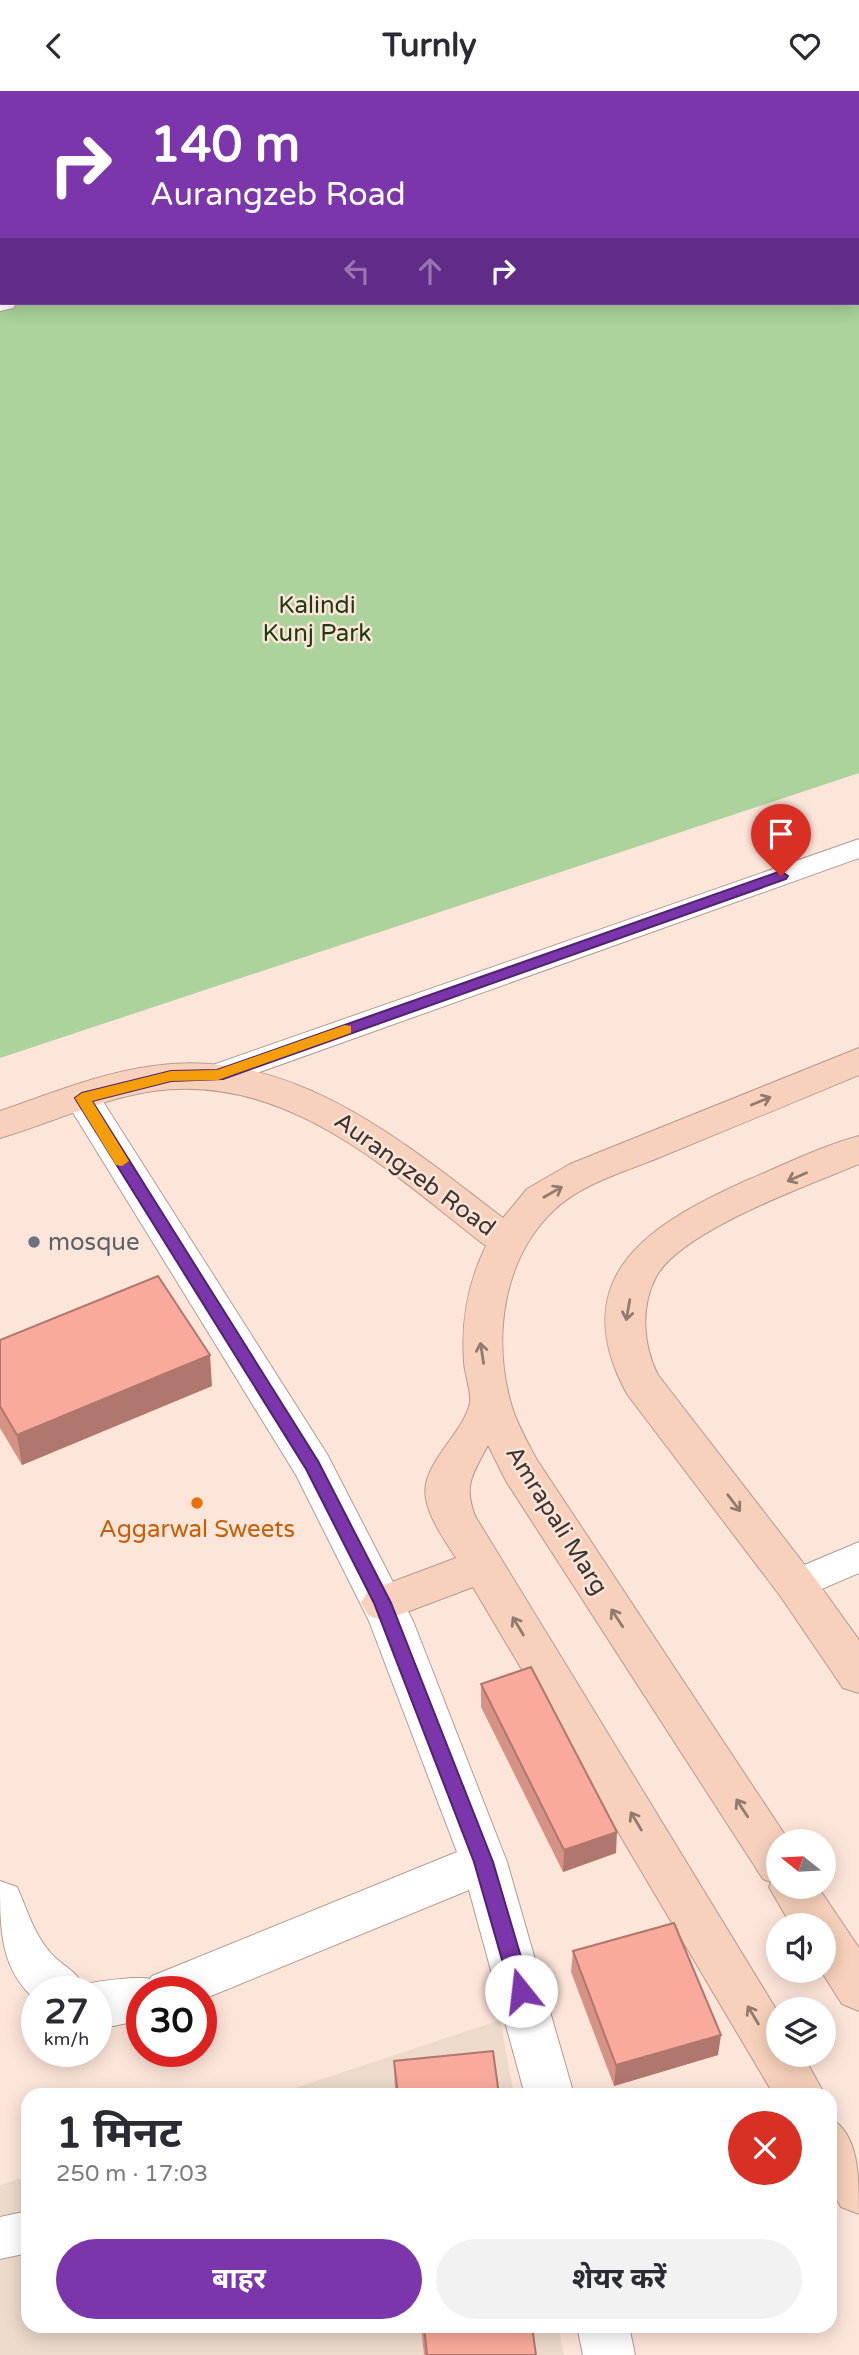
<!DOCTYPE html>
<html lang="hi">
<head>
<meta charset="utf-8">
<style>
  body { margin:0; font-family:"Varela Round","Noto Sans Devanagari",sans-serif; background:#f2f2f3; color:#2b2b33; height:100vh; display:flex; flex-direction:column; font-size:26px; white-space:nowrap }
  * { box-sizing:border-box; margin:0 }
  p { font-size:23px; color:#7c7c81 }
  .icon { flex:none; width:38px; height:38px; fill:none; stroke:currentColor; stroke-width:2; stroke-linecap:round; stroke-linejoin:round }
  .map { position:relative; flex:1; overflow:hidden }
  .drawer { position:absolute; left:21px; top:1997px; width:816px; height:245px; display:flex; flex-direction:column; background:#fff; border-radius:21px; box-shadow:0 4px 18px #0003 }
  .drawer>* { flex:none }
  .top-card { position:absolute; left:0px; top:0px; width:859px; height:214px; box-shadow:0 4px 18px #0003; background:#7a36aa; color:#fff; overflow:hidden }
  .needle { width:46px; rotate:288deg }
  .tools { position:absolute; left:766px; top:1738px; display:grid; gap:14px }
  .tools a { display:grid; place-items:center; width:70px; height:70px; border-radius:50%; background:#fff; box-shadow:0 4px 18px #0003; font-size:35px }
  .speed { position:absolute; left:21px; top:1885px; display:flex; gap:14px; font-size:35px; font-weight:700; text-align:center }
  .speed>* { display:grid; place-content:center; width:91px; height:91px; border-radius:50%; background:#fff; box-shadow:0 4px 18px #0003; line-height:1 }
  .speed small { font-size:18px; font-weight:400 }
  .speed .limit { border:10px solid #d22; background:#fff; color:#111 }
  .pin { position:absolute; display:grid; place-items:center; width:60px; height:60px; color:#fff; margin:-72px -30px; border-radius:50% 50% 50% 0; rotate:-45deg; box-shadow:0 0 7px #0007 }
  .pin .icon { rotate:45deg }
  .me { position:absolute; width:77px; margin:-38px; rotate:344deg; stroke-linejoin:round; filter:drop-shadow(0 0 5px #0008) }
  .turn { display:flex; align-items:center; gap:24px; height:147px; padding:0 35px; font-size:32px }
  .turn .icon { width:91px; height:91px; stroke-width:2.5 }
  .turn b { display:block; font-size:49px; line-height:60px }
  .lanes { display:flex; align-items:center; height:66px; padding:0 35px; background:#0003; justify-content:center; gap:35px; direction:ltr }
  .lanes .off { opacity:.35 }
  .round { display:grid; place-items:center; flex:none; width:74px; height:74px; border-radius:37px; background:#f2f2f3 }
  .overview { display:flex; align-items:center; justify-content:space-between; height:119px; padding:0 35px }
  h1 { font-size:42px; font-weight:700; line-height:52px }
  .button { display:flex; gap:14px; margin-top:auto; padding:14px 35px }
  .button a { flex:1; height:80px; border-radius:42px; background:#7a36aa; color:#fff; font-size:28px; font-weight:700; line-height:80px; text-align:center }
  .button a+a { background:#f2f2f3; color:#2b2b33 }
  header { display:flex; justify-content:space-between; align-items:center; height:91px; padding:0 35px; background:#fff; font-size:32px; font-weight:700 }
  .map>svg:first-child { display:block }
</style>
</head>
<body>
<header><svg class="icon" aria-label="back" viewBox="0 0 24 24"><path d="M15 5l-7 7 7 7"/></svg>Turnly<svg class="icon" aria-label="heart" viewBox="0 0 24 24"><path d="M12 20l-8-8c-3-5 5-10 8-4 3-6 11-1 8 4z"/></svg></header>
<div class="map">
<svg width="859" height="2264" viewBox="0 0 859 2264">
  <rect width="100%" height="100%" fill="#fee5da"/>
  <path fill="#eddacb" d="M500,1929L514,2004H274Z
    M28,2085V2235H558L564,2264H0V2094Z"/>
  <path fill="#abd39b" d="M610,0H859V682L0,967V162L2,212H858V2H604Z"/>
  <path fill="#9fdcfe" d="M0,0H634L2,2L0,151Z"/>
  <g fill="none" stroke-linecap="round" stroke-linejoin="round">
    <defs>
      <path id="lane" d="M822,0H845L820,2Z
        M0,206L2,212H17L13,217L0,220Z
        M859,748V767L229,992L218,995L207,992L202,984L207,976Z
        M859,1451V1482L796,1509L783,1505L777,1494L783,1483Z
        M28,2120V2162L0,2168V2126Z"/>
      <path id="street" d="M82,994L95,998L327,1363L413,1530L507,1771L574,2004H525L469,1799L201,1909V1900H142V1929L113,1935L96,1933V1900H37V1910C0,1879 0,1839 0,1790L17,1796C27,1818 33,1841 49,1860C59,1873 76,1879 83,1894C94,1890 141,1885 150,1888L152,1885L457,1761L369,1530L296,1384L64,1007L69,998Z
        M577,2235H629L635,2264H583Z"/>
      <path id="secondary" d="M859,957V984C792,1012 725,1040 658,1067C624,1081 581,1093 554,1119C502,1168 492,1249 512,1316C518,1335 528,1352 537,1369L789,1750H779V1796H818L859,1857V1920L842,1913L821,1880H824V1834H791L769,1796L771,1791L763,1788L506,1390L488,1354C473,1383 463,1393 475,1425L779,1923V1964H803L825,2004H774L473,1496L383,1530L368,1524L361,1512L368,1500L456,1467C444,1448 421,1417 426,1393C432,1364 463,1341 470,1312C472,1301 464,1282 464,1270C461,1229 468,1192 486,1155C389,1080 286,981 153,1000C100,1008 51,1032 0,1047V1020C50,1003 100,982 153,975C290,955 401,1049 503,1127L527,1098L570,1073Z
        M859,1045V1073C810,1094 681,1139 656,1186C640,1216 643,1255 658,1284L811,1482L859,1549V1602L843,1597L781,1506L627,1303C562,1183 654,1131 750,1088C786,1073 822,1055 859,1045Z
        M830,2027C859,2043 859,2085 859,2123L841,2116L830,2096Z"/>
    </defs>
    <use href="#lane" stroke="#b29c91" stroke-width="2"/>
    <use href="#street" stroke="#b29c91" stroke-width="2"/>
    <use href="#secondary" stroke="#b29c91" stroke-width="2"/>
    <use href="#lane" fill="#fff" fill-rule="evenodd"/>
    <use href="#street" fill="#fff" fill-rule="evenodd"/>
    <use href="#secondary" fill="#f7d1bb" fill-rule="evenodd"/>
  </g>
  <path fill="#d79286" d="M0,1249L212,1295L22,1374L0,1337Z
    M481,1593L616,1762L563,1781L481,1616Z
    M573,1860L718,1964L614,1995L571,1881Z
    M394,1970L499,2004H395Z
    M421,2235H532L536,2264H424Z"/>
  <path fill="#af776d" d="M210,1264L212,1295L22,1374L17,1344Z
    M617,1741L616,1762L563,1781L564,1759Z
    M721,1944L718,1964L614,1995L616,1974Z"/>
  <path fill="#faaa9c" stroke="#af776d" stroke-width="2" d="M158,1185L210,1264L17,1344L0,1315V1249Z
    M531,1576L617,1741L564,1759L481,1593Z
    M674,1832L721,1944L616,1974L573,1860Z
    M493,1960L499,2004H398L394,1970Z
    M424,2235H532L536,2264H427Z"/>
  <defs><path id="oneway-shaft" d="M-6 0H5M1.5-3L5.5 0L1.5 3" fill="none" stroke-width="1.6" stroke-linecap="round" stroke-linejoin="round" transform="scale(1.75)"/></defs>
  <g stroke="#917b6f">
    <use href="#oneway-shaft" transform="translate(761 1010) rotate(-22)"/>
    <use href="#oneway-shaft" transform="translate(797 1086) rotate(156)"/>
    <use href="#oneway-shaft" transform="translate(553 1101) rotate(-30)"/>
    <use href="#oneway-shaft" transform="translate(628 1219) rotate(100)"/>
    <use href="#oneway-shaft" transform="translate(482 1262) rotate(-99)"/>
    <use href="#oneway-shaft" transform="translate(734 1412) rotate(53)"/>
    <use href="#oneway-shaft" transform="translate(617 1527) rotate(-123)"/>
    <use href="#oneway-shaft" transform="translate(518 1535) rotate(-121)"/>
    <use href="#oneway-shaft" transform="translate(742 1717) rotate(-123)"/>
    <use href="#oneway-shaft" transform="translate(636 1730) rotate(-121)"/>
    <use href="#oneway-shaft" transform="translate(753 1924) rotate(-121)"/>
  </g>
  <path fill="#7a36aa" stroke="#4f236e" stroke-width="2" d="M781,780L788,785L786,788L223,988L171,990L92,1010L318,1370L391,1512L493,1771L531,1900L528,1906L521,1909L514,1906L511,1900L474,1771L374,1512L306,1378L75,1007L82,1002L171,980L217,979Z"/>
  <path fill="#f59e0b" d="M345,934L351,935V942L218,989L171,990L92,1010L129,1070L122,1075L116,1074L75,1007L82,1002L171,980L217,979Z"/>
  <circle fill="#6b7280" stroke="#fee5da" stroke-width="2.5" cx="34" cy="1151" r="7"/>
  <circle fill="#e8710a" stroke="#fee5da" stroke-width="2.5" cx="197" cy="1412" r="7"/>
  <g text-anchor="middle" stroke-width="5" stroke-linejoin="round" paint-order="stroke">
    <g font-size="24" fill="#1e3b10" stroke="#fee5da">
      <text x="317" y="522">Kalindi<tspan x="317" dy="28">Kunj Park</tspan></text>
    </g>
    <g font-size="24" fill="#3e3530" stroke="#fee5da">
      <text transform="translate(415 1083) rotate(36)" y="8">Aurangzeb Road</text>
      <text transform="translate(557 1429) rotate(58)" y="8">Amrapali Marg</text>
    </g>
    <g font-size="24" fill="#5b616d" stroke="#fee5da" text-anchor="start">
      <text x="48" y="1159">mosque</text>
    </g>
    <g font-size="24" fill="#c56008" stroke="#fee5da">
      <text x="197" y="1446">Aggarwal Sweets</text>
    </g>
  </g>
</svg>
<div class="tools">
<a><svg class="needle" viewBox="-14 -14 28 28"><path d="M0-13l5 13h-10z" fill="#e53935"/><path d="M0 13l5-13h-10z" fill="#7c7c81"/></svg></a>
<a><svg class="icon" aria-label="sound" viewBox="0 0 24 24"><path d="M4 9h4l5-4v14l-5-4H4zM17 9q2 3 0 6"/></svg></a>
<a><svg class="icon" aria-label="layers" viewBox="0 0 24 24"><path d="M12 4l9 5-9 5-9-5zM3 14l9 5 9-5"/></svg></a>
</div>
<div class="speed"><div>27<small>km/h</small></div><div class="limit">30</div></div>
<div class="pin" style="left:781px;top:785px;background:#d93025"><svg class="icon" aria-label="arrive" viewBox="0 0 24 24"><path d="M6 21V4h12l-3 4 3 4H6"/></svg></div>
<svg class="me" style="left:521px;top:1900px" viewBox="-20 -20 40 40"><circle r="19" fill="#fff"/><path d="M0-13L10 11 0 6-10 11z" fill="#7a36aa"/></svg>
<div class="top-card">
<div class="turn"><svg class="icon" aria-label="right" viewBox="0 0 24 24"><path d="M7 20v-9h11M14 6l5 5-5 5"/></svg><div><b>140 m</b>Aurangzeb Road</div></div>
<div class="lanes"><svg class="icon off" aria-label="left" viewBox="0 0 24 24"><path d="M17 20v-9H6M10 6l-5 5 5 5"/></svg><svg class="icon off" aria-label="ahead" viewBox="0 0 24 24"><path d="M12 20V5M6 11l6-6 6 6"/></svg><svg class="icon" aria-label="right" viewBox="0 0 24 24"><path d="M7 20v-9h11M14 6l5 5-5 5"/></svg></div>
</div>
<section class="drawer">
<div class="overview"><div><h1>1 मिनट</h1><p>250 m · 17:03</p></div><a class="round" style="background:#d93025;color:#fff"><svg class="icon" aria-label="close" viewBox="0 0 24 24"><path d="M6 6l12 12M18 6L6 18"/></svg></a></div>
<div class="button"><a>बाहर</a><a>शेयर करें</a></div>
</section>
</div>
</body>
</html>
